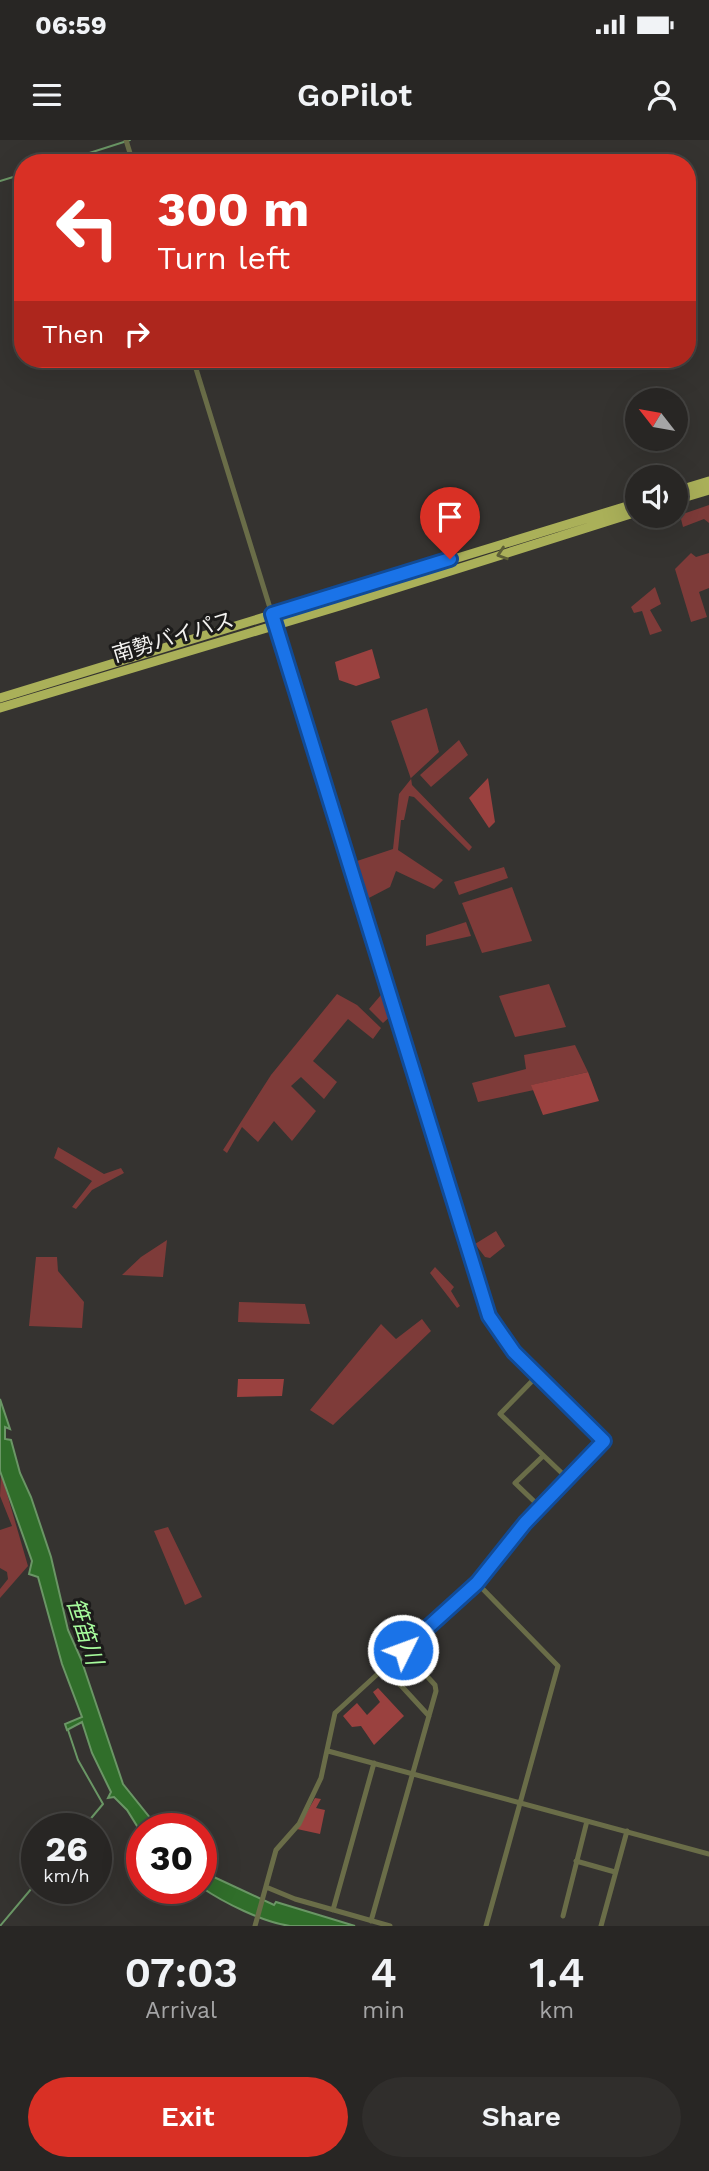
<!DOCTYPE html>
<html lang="en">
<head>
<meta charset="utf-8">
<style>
  body { margin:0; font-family:"Work Sans","Noto Sans JP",sans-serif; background:#302e2c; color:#f1f3f6; height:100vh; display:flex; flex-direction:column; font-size:26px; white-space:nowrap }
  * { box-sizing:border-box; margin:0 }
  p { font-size:23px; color:#a5a5a6 }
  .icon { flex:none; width:38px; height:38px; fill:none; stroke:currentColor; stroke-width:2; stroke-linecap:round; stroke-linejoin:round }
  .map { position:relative; height:1786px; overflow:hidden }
  .panel { display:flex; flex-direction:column; background:#282624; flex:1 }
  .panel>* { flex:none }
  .banner { position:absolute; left:14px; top:14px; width:682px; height:214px; border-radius:28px; box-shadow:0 7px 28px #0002,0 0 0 2px #444341; background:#d93025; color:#fff; overflow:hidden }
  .needle { width:46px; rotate:301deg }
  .buttons { position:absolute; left:625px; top:248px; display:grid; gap:14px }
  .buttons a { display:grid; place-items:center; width:63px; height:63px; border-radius:50%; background:#282624; box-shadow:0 7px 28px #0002,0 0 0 2px #444341; font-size:35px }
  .speed { position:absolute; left:21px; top:1673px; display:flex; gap:14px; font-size:35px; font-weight:700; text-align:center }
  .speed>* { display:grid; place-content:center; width:91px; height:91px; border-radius:50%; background:#282624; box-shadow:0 7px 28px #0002,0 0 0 2px #444341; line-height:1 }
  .speed small { font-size:18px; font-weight:400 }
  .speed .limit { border:10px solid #d22; background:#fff; color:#111 }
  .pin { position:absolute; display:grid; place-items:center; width:60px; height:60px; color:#fff; margin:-72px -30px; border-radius:50% 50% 50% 0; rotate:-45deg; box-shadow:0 0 7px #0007 }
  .pin .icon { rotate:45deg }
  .me { position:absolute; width:77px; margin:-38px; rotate:48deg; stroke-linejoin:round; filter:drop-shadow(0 0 5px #0008) }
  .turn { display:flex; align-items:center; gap:24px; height:147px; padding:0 28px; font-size:32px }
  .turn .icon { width:91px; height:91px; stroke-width:2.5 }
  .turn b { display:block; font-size:49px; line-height:60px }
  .then { display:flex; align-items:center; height:66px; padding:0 28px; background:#0003; gap:14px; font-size:26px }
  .eta { display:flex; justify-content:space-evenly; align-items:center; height:119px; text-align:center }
  .eta b { font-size:42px; font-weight:600; line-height:49px }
  .cta { display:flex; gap:14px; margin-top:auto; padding:14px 28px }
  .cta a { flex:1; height:80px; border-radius:42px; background:#d93025; color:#fff; font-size:28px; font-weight:600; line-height:80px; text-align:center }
  .cta a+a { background:#302e2c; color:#f1f3f6 }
  .status { display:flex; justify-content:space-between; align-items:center; height:49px; padding:0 35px; background:#282624; direction:ltr }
  .status svg { height:19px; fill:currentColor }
  header { display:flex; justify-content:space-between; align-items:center; height:91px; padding:0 28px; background:#282624; font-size:32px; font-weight:600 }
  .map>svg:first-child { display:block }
</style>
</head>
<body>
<div class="status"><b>06:59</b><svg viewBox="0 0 49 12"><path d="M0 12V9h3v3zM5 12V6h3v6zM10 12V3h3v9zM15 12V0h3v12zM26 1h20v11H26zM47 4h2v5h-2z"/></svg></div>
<header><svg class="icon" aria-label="menu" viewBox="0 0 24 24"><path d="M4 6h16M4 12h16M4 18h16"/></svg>GoPilot<svg class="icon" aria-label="person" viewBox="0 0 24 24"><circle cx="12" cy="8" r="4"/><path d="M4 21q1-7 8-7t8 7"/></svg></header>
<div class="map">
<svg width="709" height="1786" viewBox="0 0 709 1786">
  <rect width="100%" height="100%" fill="#353330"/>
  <path fill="#7e3b39" d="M709,365V383L704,379L683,387L680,375Z
    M691,413L696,417L709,413V448L699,452L707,477L691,482L675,429Z
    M655,447L661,464L650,470L662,491L650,495L642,471L634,473L631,467Z
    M427,568L439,612L411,638L412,645L472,707L469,711L414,657L409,656L404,680H401L398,710L443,740L434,749L396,731L390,747L365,760L354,722L393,709L399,654L411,639L391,581Z
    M459,600L468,615L431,647L420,635Z
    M504,727L508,738L459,755L454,742Z
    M512,747L532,801L482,813L462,763Z
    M466,782L471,796L426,806V795Z
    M549,844L566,887L515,897L499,856Z
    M386,849L393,874L383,883L369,869Z
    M337,854L357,865L381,888L373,899L348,879L313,921L337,942L324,959L301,937L291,946L316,971L292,1001L274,981L258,1002L242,987L227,1013L223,1010L271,935Z
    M575,905L588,932L532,945L534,950L478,962L472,943L526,929L524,915Z
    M58,1007L104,1034L121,1028L124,1033L92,1050L76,1069L72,1067L92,1041L54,1018Z
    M496,1091L505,1106L490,1118L485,1117L475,1104Z
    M167,1100L163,1137L122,1135L141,1117Z
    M36,1117H57L58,1131L84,1162L82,1188L29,1186Z
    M435,1127L454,1147L451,1151L460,1166L457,1168L430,1133Z
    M239,1162L305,1164L310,1184L238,1182Z
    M422,1179L431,1191L333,1285L310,1270L381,1184L396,1199Z
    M1,1333L28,1426L0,1458V1449L8,1439L7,1432L0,1428V1390L12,1386L0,1356Z
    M168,1387L202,1457L185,1465L154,1391Z"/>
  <path fill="#9a413f" d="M372,509L380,538L356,546L339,540L335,522Z
    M488,638L495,682L489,688L469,658Z
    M588,932L599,961L543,975L531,945Z
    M238,1239H284L282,1256L237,1257Z
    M378,1548L404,1576L374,1605L361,1586L352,1587L343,1576L357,1563L367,1575L380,1562L373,1552Z
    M315,1658L321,1659L316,1668L325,1670L320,1694L297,1689Z"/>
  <path fill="#306e2a" stroke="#6a9665" stroke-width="2" d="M0,1259L10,1289L5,1287V1299L11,1300L20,1333L31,1357L51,1417L68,1490L81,1519L123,1644L159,1689H142V1694L127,1670L114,1657L108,1658L111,1652L92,1613L82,1582L67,1590L65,1584L82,1577L62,1524L38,1437L29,1434L32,1421L0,1331Z
    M201,1731L274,1765L276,1762L355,1786C334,1786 310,1786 290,1786C263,1782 224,1763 201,1747Z"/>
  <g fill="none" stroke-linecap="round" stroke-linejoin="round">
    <path stroke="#6a9665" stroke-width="2" d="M58,23L130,0
      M0,41L23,34
      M68,1590L78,1620L103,1664L82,1689
      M0,1786L37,1742"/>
    <path stroke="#6a6d48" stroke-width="5" d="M126,0L133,23
      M193,219L489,1176L514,1211L604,1301L525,1383L477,1443L335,1573L321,1638L299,1684L276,1710L255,1786
      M538,1235L500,1274L567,1338
      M540,1367L515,1343L542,1317
      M477,1443L558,1526L486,1786
      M384,1527L429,1576
      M328,1611L709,1714
      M576,1721L615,1732
      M266,1747L295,1759L390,1786
      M333,1770L374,1623
      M563,1776L587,1681
      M371,1781L436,1551L435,1545L403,1510
      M601,1786L627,1691"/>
    <path stroke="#aab059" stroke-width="9" d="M676,351L709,341
      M676,360L709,350
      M0,558L637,363
      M0,568L343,465L637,372"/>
  </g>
  <defs><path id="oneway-chevron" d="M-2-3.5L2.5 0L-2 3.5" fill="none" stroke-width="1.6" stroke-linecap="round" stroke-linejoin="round" transform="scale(1.75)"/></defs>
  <use stroke="#5c5e36" href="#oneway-chevron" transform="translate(502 414) rotate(162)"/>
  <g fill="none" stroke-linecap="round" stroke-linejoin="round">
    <defs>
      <path id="route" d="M403,1510L477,1443L525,1383L604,1301L514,1212L489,1176L272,474L450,419"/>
    </defs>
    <use href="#route" stroke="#114b97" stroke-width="18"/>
    <use href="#route" stroke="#1a73e8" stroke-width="12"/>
  </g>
  <g text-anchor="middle" stroke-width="6" stroke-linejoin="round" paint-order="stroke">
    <g font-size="21" fill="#f3f2f0" stroke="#1c1b1a">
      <text transform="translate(173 497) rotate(-17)" y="7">南勢バイパス</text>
    </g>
    <g font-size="23" font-style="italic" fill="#a7fc9d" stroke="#1c1b1a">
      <text transform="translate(85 1491) rotate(72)" y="8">笹笛川</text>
    </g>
  </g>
</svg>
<div class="buttons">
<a><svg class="needle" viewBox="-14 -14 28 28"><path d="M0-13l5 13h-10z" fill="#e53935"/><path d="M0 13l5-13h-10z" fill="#a5a5a6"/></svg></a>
<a><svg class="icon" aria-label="sound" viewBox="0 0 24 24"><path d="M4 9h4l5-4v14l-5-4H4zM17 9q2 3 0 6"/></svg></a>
</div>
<div class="speed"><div>26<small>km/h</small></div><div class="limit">30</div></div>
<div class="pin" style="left:450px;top:419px;background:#d93025"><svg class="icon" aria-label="arrive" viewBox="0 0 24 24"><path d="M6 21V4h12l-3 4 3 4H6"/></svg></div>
<svg class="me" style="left:403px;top:1510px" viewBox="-20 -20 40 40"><circle r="17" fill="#1a73e8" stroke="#fff" stroke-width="3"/><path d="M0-11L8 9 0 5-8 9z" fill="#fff"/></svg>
<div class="banner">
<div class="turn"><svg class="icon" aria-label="left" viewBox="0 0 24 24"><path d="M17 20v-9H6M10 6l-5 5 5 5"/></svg><div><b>300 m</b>Turn left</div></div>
<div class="then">Then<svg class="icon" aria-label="right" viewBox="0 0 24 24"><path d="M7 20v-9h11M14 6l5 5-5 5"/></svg></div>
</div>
</div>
<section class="panel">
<div class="eta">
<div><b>07:03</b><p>Arrival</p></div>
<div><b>4</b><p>min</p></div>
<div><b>1.4</b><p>km</p></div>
</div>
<div class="cta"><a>Exit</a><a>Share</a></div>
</section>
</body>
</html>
